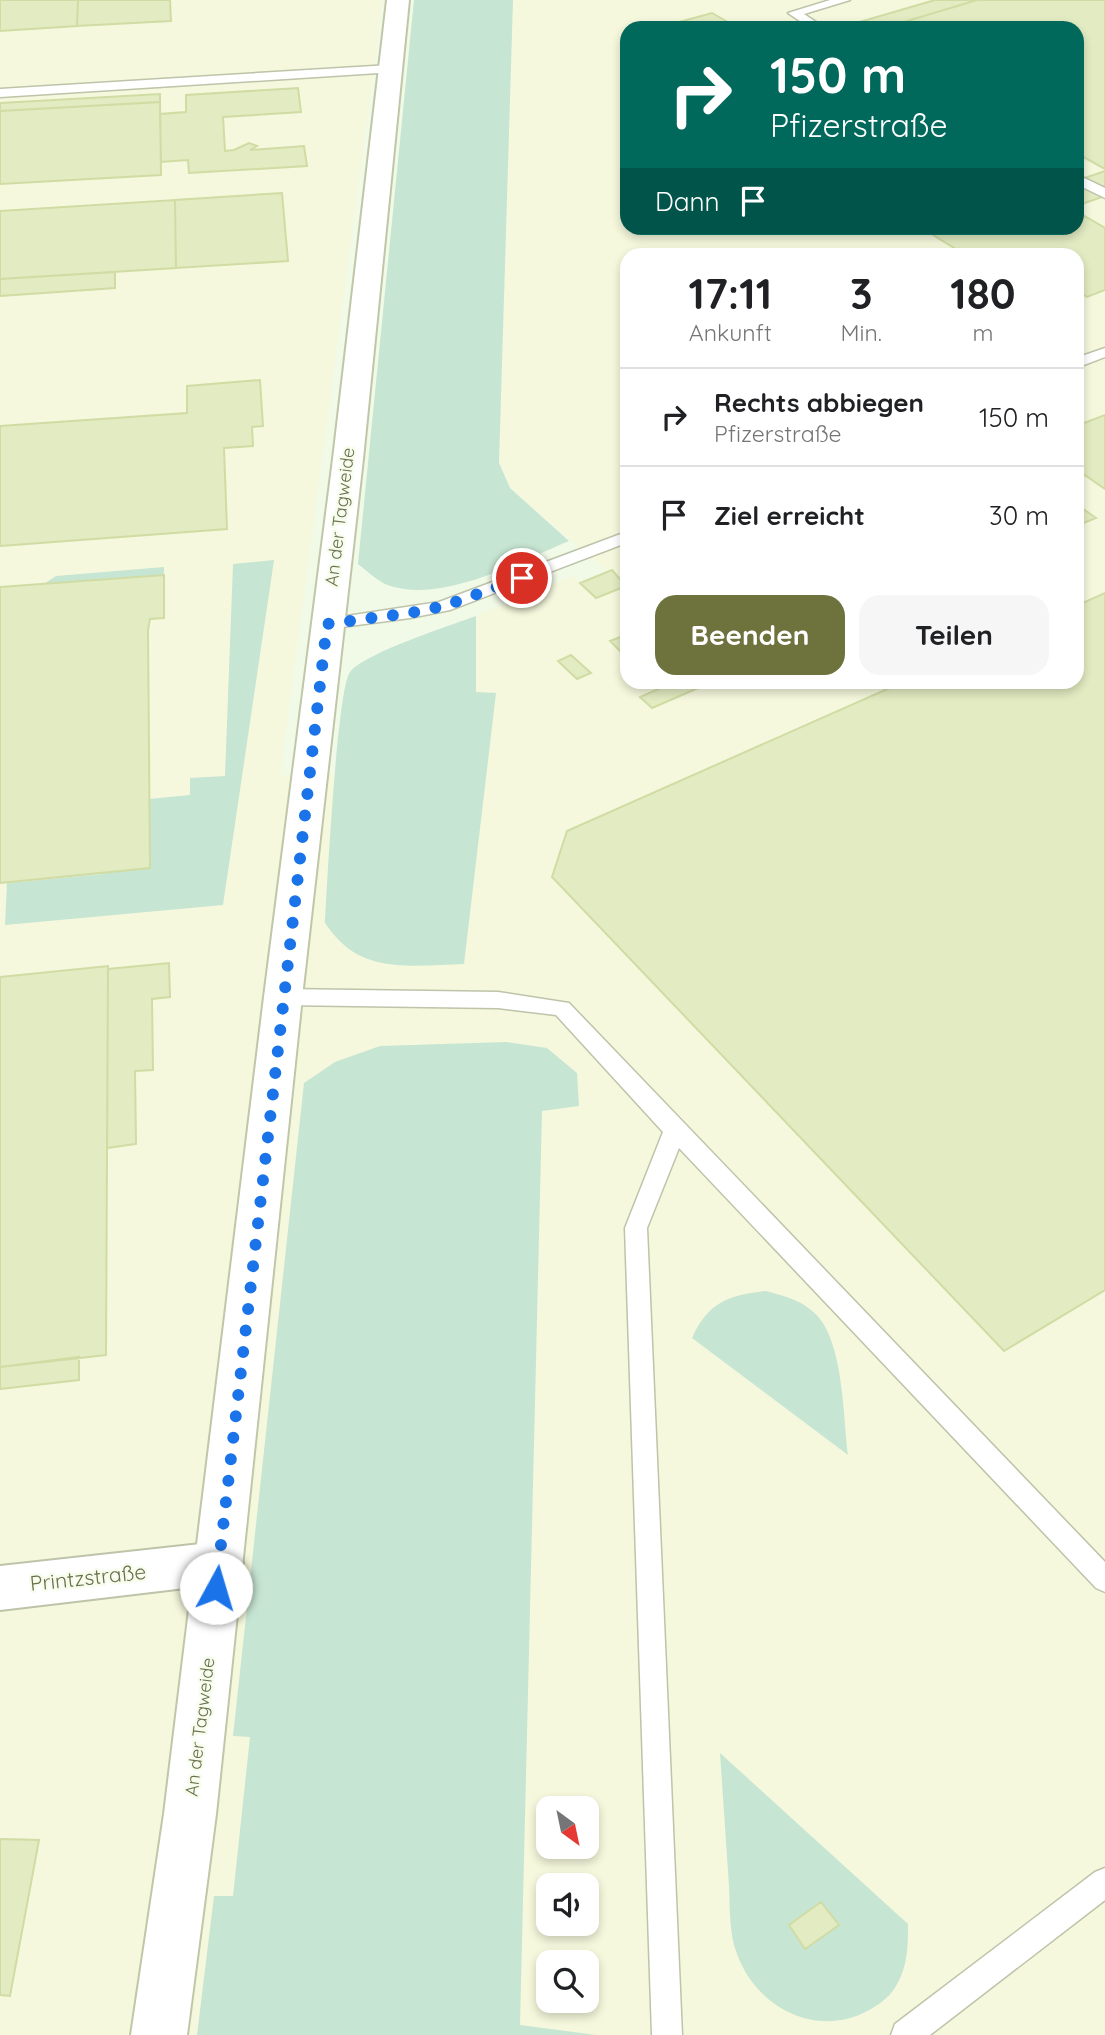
<!DOCTYPE html>
<html lang="de">
<head>
<meta charset="utf-8">
<style>
  body { margin:0; font-family:Quicksand,sans-serif; background:#f6f6f6; color:#202124; height:100vh; display:flex; flex-direction:column; font-size:26px; white-space:nowrap }
  * { box-sizing:border-box; margin:0 }
  p { font-size:23px; color:#757577 }
  .icon { flex:none; width:38px; height:38px; fill:none; stroke:currentColor; stroke-width:2; stroke-linecap:round; stroke-linejoin:round }
  .map { position:relative; flex:1; overflow:hidden }
  .side { position:absolute; left:620px; top:248px; width:464px; height:441px; display:flex; flex-direction:column; background:#fff; border-radius:21px; box-shadow:0 4px 10px #0003 }
  .side>* { flex:none }
  .banner { position:absolute; left:620px; top:21px; width:464px; height:214px; border-radius:21px; box-shadow:0 4px 10px #0003; background:#00695c; color:#fff; overflow:hidden }
  .needle { width:46px; rotate:147deg }
  .fabs { position:absolute; left:536px; top:1796px; display:grid; gap:14px }
  .fabs a { display:grid; place-items:center; width:63px; height:63px; border-radius:14px; background:#fff; box-shadow:0 4px 10px #0003; font-size:35px }
  .pin { position:absolute; display:grid; place-items:center; width:60px; height:60px; color:#fff; margin:-30px; border:4px solid #fff; border-radius:50%; box-shadow:0 2px 7px #0007 }
  .me { position:absolute; width:77px; margin:-38px; rotate:6deg; stroke-linejoin:round; filter:drop-shadow(0 0 5px #0008) }
  .turn { display:flex; align-items:center; gap:24px; height:147px; padding:0 35px; font-size:32px }
  .turn .icon { width:91px; height:91px; stroke-width:2.5 }
  .turn b { display:block; font-size:49px; line-height:60px }
  .then { display:flex; align-items:center; height:66px; padding:0 35px; background:#0003; gap:14px; font-size:26px }
  .eta { display:flex; justify-content:space-evenly; align-items:center; height:119px; text-align:center }
  .eta b { font-size:42px; font-weight:700; line-height:49px }
  .cta { display:flex; gap:14px; margin-top:auto; padding:14px 35px }
  .cta a { flex:1; height:80px; border-radius:21px; background:#6e723d; color:#fff; font-size:28px; font-weight:700; line-height:80px; text-align:center }
  .cta a+a { background:#f6f6f6; color:#202124 }
  ul { padding:0; list-style:none }
  li { display:flex; align-items:center; gap:21px; height:98px; padding:0 35px; border-top:2px solid #e0e0e0 }
  li div { flex:1 }
  li b { display:block; font-size:26px }
  li em { font-style:normal }
  .map>svg:first-child { display:block }
</style>
</head>
<body>
<div class="map">
<svg width="1105" height="2035" viewBox="0 0 1105 2035">
  <rect width="100%" height="100%" fill="#f1f9e7"/>
  <path fill="#f5f8dc" fill-rule="evenodd" d="M0,0H383L280,775L484,774L496,694L476,693V616L572,576L580,582L608,572L510,488L499,463L513,0H1105V2035H0ZM626,28H1076V228H626ZM626,256H1076V682H626ZM548,1808H586V1846H548ZM548,1885H586V1923H548ZM548,1962H586V2000H548Z"/>
  <path fill="#c7e5d3" fill-rule="evenodd" d="M414,0H513L499,463L510,488L569,541C520,561 448,601 394,587C380,584 370,573 358,564Z
    M274,560L223,905L5,925L7,883L103,874L149,799L190,795V778L225,776L233,564Z
    M164,567V575L44,584L56,576Z
    M476,616V692L496,693L464,964C426,965 373,973 343,944C336,938 330,930 325,923C327,887 337,690 350,672C365,653 449,626 476,616Z
    M506,1042L547,1048L577,1073L579,1106L542,1111L520,2025L596,2035H197L214,1896H233L250,1737L233,1736L304,1083L335,1062L380,1046Z
    M766,1291C783,1296 798,1299 811,1310C844,1334 843,1416 848,1455L692,1338C708,1302 729,1295 766,1291Z
    M720,1753L908,1924C908,1946 908,1966 896,1986C889,1999 873,2009 859,2015C809,2035 755,2004 737,1954C729,1934 730,1907 729,1886C726,1841 723,1797 720,1753ZM821,1903L839,1925L806,1949L789,1925Z"/>
  <path fill="#e2ebc2" stroke="#d0dca4" stroke-width="2" d="M0,0H78L77,26L0,31Z
    M78,0H170L171,21L77,26Z
    M935,0H977L884,28H854L849,25Z
    M977,0H1105V169L1076,153V28H884Z
    M712,13L738,28H657Z
    M298,88L301,112L223,117L225,151L234,150L249,143L257,146L250,150L304,146L307,166L189,173L188,160L161,162L160,114L186,112V95Z
    M160,94V102L0,111V103Z
    M160,102L161,175L0,184V111Z
    M1105,171V196L1076,206V181Z
    M282,193L288,261L176,268L175,200Z
    M175,200L176,268L0,279V211Z
    M1076,211L1105,228V290L1087,297L1076,290V256H967L922,228H1076Z
    M115,272V288L0,296V279Z
    M260,380L263,426L252,427L253,446L224,448L227,529L0,546V426L187,413V386Z
    M1105,415V489L1076,469V426Z
    M1076,504L1096,518L1076,526Z
    M612,570L626,586L596,598L580,583Z
    M164,575V618L150,619L148,630L150,868L0,883V587Z
    M1105,593V1290L1004,1351L552,877L567,831L903,682H1076V606Z
    M626,635V657L610,641Z
    M571,655L591,673L577,679L558,661Z
    M674,682H712L652,708L640,697Z
    M169,963L170,997L152,999L153,1070L135,1071L136,1144L107,1148L108,969Z
    M108,966L106,1355L0,1367V977Z
    M79,1357V1380L0,1389V1367Z
    M0,1839L39,1840L10,1996L0,1995Z
    M821,1902L839,1925L805,1949L789,1925Z"/>
  <g fill="none" stroke-linecap="round" stroke-linejoin="round">
    <defs>
      <path id="lane" d="M830,0H850L804,14L825,28H810L788,13Z
        M390,65L394,66V72L0,97V89Z
        M1076,174L1105,188V198L1076,184Z
        M1105,348V357L1076,368V358Z
        M626,532V543L450,610L410,618L327,629L318,624L327,619L439,602Z
        M283,989L498,992L569,1003L1105,1562V1592L1096,1588L679,1148L647,1228L682,2035H652L625,1228L663,1132L556,1015L498,1008L283,1005L276,1002L273,997L276,992Z
        M1105,1868V1900L930,2035H891L895,2024L1095,1872Z"/>
      <path id="street" d="M219,1542L236,1548L243,1563L236,1578L219,1584L0,1610V1566Z"/>
      <path id="secondary" d="M387,0H409L363,459L302,997L216,1814L187,2035H131L164,1814L264,997L333,459Z"/>
    </defs>
    <use href="#lane" stroke="#bdc4a9" stroke-width="3"/>
    <use href="#street" stroke="#bdc4a9" stroke-width="4"/>
    <use href="#secondary" stroke="#bfc7a8" stroke-width="4"/>
    <use href="#lane" fill="#fff" fill-rule="evenodd"/>
    <use href="#street" fill="#fff" fill-rule="evenodd"/>
    <use href="#secondary" fill="#fff" fill-rule="evenodd"/>
  </g>
  <g fill="none" stroke-linecap="round" stroke-linejoin="round">
    <path stroke="#1a73e8" stroke-width="12" stroke-dasharray="0 21.6" d="M216,1588L327,624L410,613L444,606L522,578"/>
  </g>
  <g text-anchor="middle" stroke-width="5" stroke-linejoin="round" paint-order="stroke">
    <g font-size="18" fill="#6a6f4e" stroke="#f6fdec">
      <text transform="translate(340 517) rotate(-83)" y="6">An der Tagweide</text>
      <text transform="translate(200 1727) rotate(-83)" y="6">An der Tagweide</text>
    </g>
    <g font-size="21" fill="#6a6f4e" stroke="#f6fdec">
      <text transform="translate(88 1578) rotate(-6)" y="7">Printzstraße</text>
    </g>
  </g>
</svg>
<div class="fabs">
<a><svg class="needle" viewBox="-14 -14 28 28"><path d="M0-13l5 13h-10z" fill="#e53935"/><path d="M0 13l5-13h-10z" fill="#757577"/></svg></a>
<a><svg class="icon" aria-label="sound" viewBox="0 0 24 24"><path d="M4 9h4l5-4v14l-5-4H4zM17 9q2 3 0 6"/></svg></a>
<a><svg class="icon" aria-label="search" viewBox="0 0 24 24"><circle cx="10" cy="10" r="6"/><path d="M15 15l6 6"/></svg></a>
</div>
<div class="pin" style="left:522px;top:578px;background:#d93025"><svg class="icon" aria-label="arrive" viewBox="0 0 24 24"><path d="M6 21V4h12l-3 4 3 4H6"/></svg></div>
<svg class="me" style="left:216px;top:1588px" viewBox="-20 -20 40 40"><circle r="19" fill="#fff"/><path d="M0-13L10 11 0 6-10 11z" fill="#1a73e8"/></svg>
<div class="banner">
<div class="turn"><svg class="icon" aria-label="right" viewBox="0 0 24 24"><path d="M7 20v-9h11M14 6l5 5-5 5"/></svg><div><b>150 m</b>Pfizerstraße</div></div>
<div class="then">Dann<svg class="icon" aria-label="arrive" viewBox="0 0 24 24"><path d="M6 21V4h12l-3 4 3 4H6"/></svg></div>
</div>
<section class="side">
<div class="eta">
<div><b>17:11</b><p>Ankunft</p></div>
<div><b>3</b><p>Min.</p></div>
<div><b>180</b><p>m</p></div>
</div>
<ul>
<li><svg class="icon" aria-label="right" viewBox="0 0 24 24"><path d="M7 20v-9h11M14 6l5 5-5 5"/></svg><div><b>Rechts abbiegen</b><p>Pfizerstraße</p></div><em>150 m</em></li>
<li><svg class="icon" aria-label="arrive" viewBox="0 0 24 24"><path d="M6 21V4h12l-3 4 3 4H6"/></svg><div><b>Ziel erreicht</b></div><em>30 m</em></li>
</ul>
<div class="cta"><a>Beenden</a><a>Teilen</a></div>
</section>
</div>
</body>
</html>
